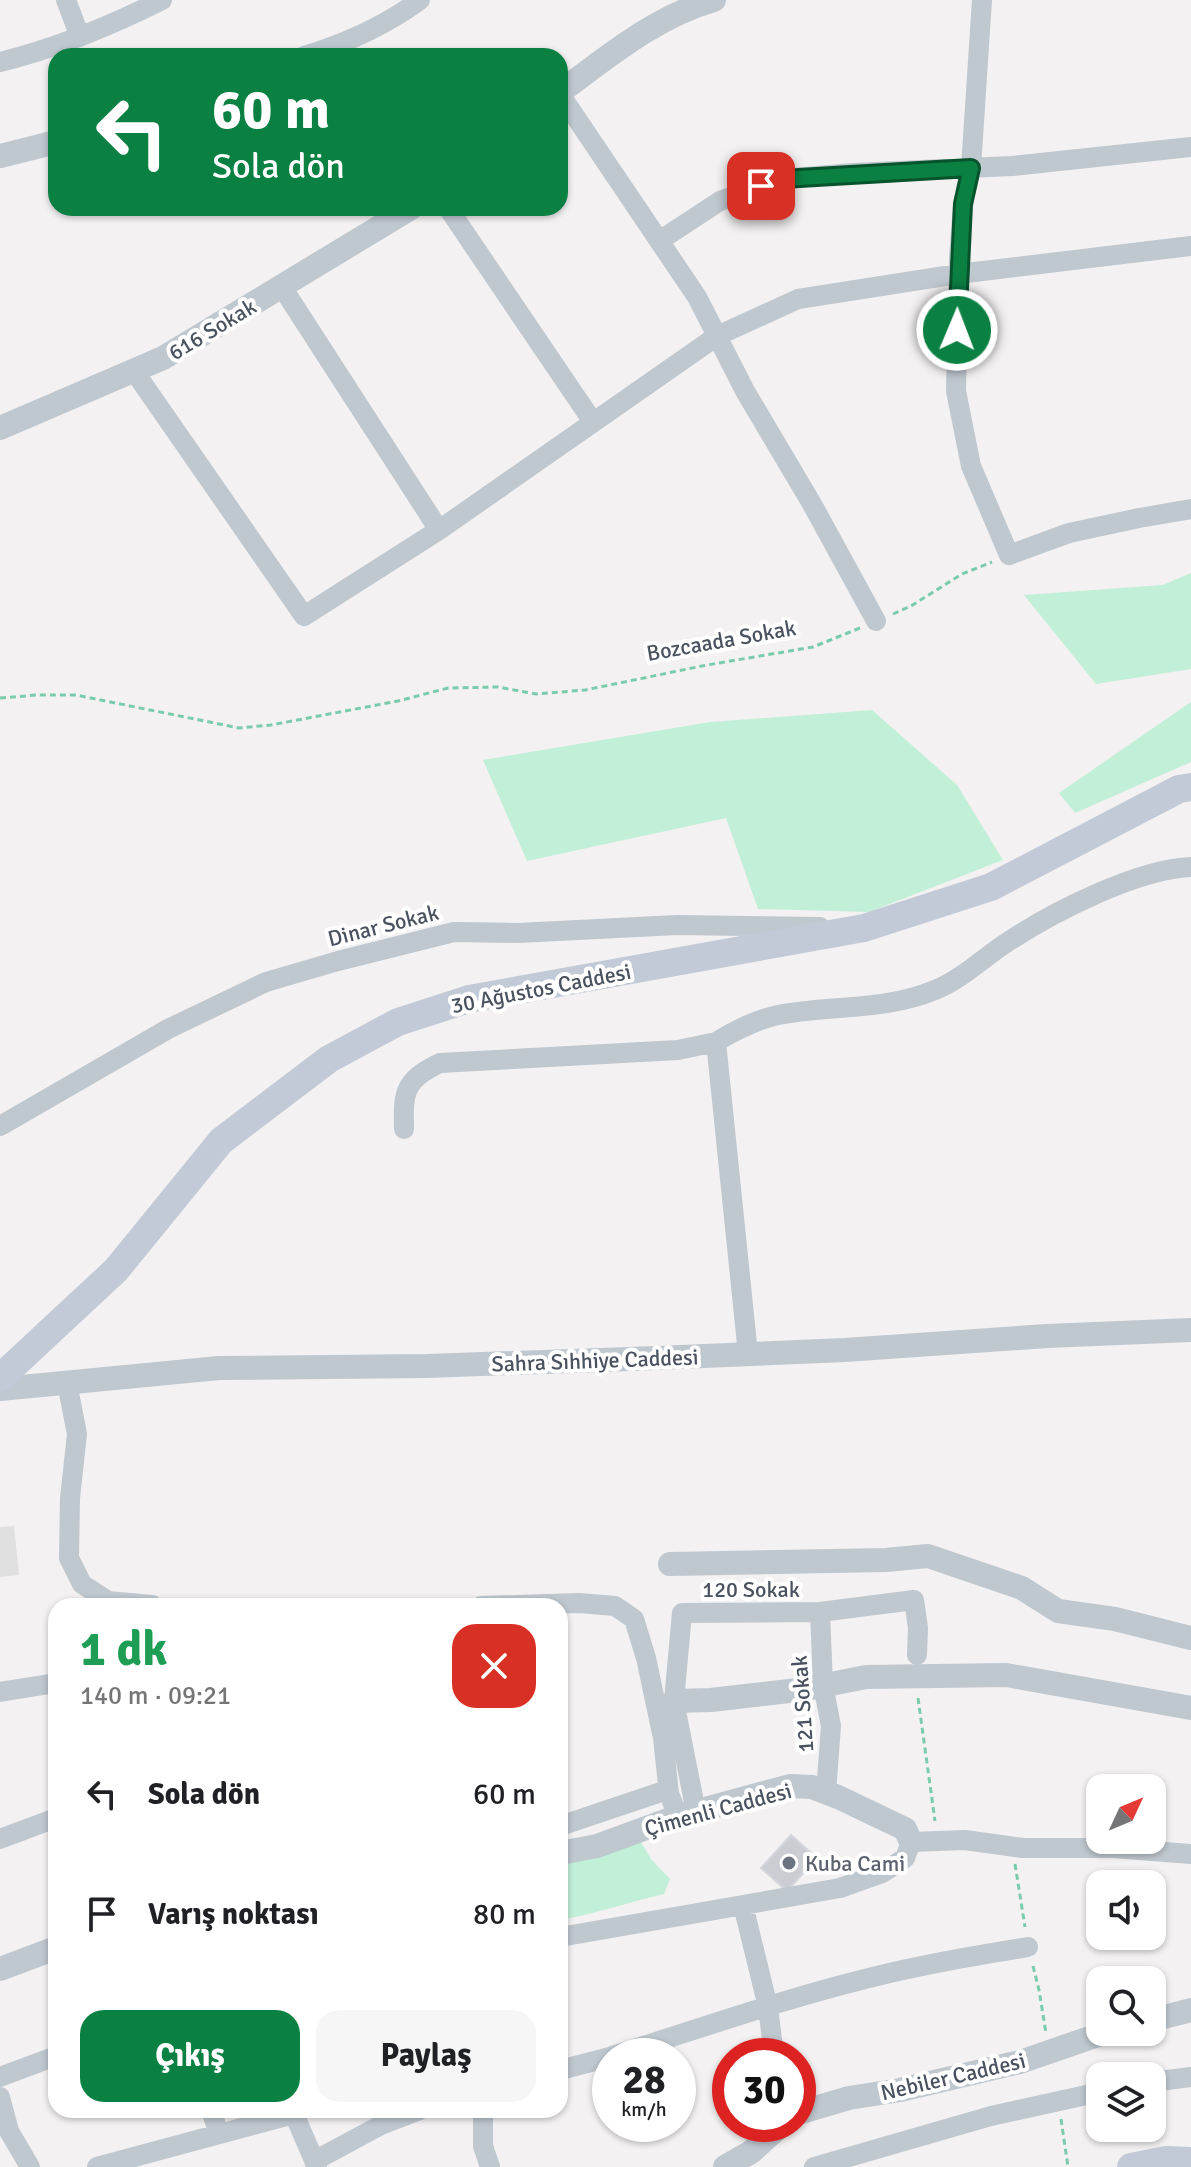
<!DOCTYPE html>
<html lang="tr">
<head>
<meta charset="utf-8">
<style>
  body { margin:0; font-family:Signika,sans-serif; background:#f6f6f6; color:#202124; height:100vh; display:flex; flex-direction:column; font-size:30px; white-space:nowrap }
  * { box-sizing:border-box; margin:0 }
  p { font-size:26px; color:#757577 }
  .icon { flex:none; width:44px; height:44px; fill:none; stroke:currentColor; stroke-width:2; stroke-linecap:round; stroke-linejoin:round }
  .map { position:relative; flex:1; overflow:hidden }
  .drawer { position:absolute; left:48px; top:1598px; width:520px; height:520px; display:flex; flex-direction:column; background:#fff; border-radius:24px; box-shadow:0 2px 6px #0004 }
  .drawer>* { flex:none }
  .guide { position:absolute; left:48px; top:48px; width:520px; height:168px; border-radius:24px; box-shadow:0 2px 6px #0004; background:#0b8043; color:#fff; overflow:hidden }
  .needle { width:52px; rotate:46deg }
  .controls { position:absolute; left:1086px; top:1774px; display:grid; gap:16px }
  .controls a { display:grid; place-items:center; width:80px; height:80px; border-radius:16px; background:#fff; box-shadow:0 2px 6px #0004; font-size:40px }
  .speed { position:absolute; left:592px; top:2038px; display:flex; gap:16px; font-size:40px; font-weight:700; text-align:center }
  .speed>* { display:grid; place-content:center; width:104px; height:104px; border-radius:50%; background:#fff; box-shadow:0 2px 6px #0004; line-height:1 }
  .speed small { font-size:20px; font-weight:400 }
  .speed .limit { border:12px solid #d22; background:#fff; color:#111 }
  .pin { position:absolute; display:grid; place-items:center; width:68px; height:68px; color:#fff; margin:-34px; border-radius:16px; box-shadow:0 4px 12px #0006 }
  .me { position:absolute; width:88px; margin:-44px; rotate:1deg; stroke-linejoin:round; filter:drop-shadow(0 0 6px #0008) }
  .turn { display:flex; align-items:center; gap:28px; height:168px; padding:0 32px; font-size:36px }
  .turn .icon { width:104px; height:104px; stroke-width:2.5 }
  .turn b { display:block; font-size:56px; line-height:68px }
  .round { display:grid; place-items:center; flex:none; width:84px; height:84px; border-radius:24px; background:#f6f6f6 }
  .head { display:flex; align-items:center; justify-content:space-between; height:136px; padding:0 32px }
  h1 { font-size:48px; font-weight:800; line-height:60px; color:#1e9e55 }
  .button { display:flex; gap:16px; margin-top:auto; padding:16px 32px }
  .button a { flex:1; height:92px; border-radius:24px; background:#0b8043; color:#fff; font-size:32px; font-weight:800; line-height:92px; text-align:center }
  .button a+a { background:#f6f6f6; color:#202124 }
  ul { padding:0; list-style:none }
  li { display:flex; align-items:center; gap:24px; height:120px; padding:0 32px }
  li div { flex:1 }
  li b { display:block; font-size:30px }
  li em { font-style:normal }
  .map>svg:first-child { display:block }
</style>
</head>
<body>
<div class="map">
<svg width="1191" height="2167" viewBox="0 0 1191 2167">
  <rect width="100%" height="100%" fill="#f3f1f1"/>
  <path fill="#e1e0e0" d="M14,1526L19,1575L0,1577V1527Z"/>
  <path fill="#c2efd8" d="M1191,573V669L1096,684L1024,595L1163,585Z
    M1191,702V762L1075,813L1059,793Z
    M872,710L957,785L1003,860L869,912L758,909L726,818L527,861L483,760L710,722Z
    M639,1839L651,1859L670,1879L664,1894C629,1902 595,1914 560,1920V1860Z"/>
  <path fill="#cbcdd3" stroke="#d5d6dc" stroke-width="2" d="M791,1835L817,1858L787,1891L761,1868Z"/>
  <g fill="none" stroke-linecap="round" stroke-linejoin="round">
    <path stroke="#7accad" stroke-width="3" stroke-dasharray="6 4" stroke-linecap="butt" d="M893,614L911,606L962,574L992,562
      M0,698L37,695H76L239,728L271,725L398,701L448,688L498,687L536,694L585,690L707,665L813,647L860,628
      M918,1698L935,1821
      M1015,1864L1025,1927
      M1033,1966L1039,1990L1046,2033
      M1061,2119L1068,2167"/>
    <path stroke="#bfc7cf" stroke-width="20" d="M66,0L80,37
      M982,0L971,168L963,204L959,258L956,391L971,466L1009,555L1069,533L1139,518L1191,509
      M304,56C344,44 386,25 420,0
      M0,62C57,48 110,26 162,0
      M448,208L593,422
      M659,241L720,201L782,179L853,173L1012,166L1191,147
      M282,287L439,530L717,336L697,297L560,94
      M134,371L304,616L439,530
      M876,621L812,504L745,391L717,336L798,299L958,274L1191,246
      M0,1126L168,1029L266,982L338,961L454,932L518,933L677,925L820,927
      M404,1129C403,1092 404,1080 440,1063L678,1050L716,1042
      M748,1354L716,1042C736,1030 755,1020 778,1015C829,1005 885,1011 935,990C962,979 982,959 1006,943C1051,913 1137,869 1191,867
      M67,1383L77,1434L70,1498L69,1558L82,1584L108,1601L152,1605
      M481,1606L579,1603L615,1606L634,1619L646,1658L663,1738L669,1794
      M820,1612L823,1685L831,1726L826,1793
      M0,1692L56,1683
      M696,1812L674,1701L682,1613L820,1612L914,1600L918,1628L917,1655
      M560,1826L661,1792L669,1794L674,1806
      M0,1839L56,1818
      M743,1905L768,2007L774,2056
      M560,1937L840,1888L882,1873L905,1858L911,1842L965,1840L1023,1848H1113L1191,1854
      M612,2056C696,2030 780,2000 865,1979C919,1965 974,1956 1028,1947
      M560,2070L610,2057
      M0,2077L56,2056
      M1152,2082L1191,2077
      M0,2097L9,2131L30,2167
      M211,2110L219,2134
      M483,2110V2146L490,2167
      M314,2161L381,2125L420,2110
      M97,2167L294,2114L317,2167
      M814,2167L991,2116L1100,2092"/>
    <path stroke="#bfc7cf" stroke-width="24" d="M560,92C609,56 655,17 714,0
      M0,156L56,142
      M0,428L163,358L411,208
      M0,1389L219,1368L427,1366L657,1358L845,1350L1047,1336L1191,1330
      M670,1564L886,1560L928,1556L1022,1588L1058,1611L1115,1619L1191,1638
      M674,1701L711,1700L806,1689L866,1677L1006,1675L1191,1708
      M560,1853L597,1846L679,1816L790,1786L812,1787L838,1797L905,1829L911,1842
      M0,1969L56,1948
      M1152,2020L1191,2010
      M798,2113L849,2098L900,2090L1020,2062L1107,2032
      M725,2167L751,2152L782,2124"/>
    <path stroke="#c3cad7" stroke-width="28" d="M0,1378L116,1270L221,1141L329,1059L398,1022L469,999L864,928L991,887L1179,789L1191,787
      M1131,2167L1166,2160L1191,2161"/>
  </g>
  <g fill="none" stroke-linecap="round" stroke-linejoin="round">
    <defs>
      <path id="route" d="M761,186L782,179L971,168L963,204L957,330"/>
    </defs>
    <use href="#route" stroke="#07532c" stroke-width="20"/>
    <use href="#route" stroke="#0b8043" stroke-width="14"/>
  </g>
  <circle fill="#6b7280" stroke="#fff" stroke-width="3" cx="789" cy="1863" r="8"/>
  <g text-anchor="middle" stroke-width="8" stroke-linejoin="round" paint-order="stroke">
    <g font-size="22" fill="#49525e" stroke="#fff">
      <text transform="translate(212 329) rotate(-31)" y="8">616 Sokak</text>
      <text transform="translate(721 640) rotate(-10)" y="8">Bozcaada Sokak</text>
      <text transform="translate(383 925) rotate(-14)" y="8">Dinar Sokak</text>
      <text transform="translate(541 988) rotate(-11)" y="8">30 Ağustos Caddesi</text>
      <text transform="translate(595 1360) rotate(-2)" y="8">Sahra Sıhhiye Caddesi</text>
      <text x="751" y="1597">120 Sokak</text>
      <text transform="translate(802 1704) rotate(-94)" y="8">121 Sokak</text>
      <text transform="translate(718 1809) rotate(-15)" y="8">Çimenli Caddesi</text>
      <text transform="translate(953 2076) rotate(-13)" y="8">Nebiler Caddesi</text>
    </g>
    <g font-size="22" fill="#5b616d" stroke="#fff" text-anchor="start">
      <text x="805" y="1871">Kuba Cami</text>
    </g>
  </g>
</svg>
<div class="controls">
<a><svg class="needle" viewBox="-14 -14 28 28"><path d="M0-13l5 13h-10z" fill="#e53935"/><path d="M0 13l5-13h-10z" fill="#757577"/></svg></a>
<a><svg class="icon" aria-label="sound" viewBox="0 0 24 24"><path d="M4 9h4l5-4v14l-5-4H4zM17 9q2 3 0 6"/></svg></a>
<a><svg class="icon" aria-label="search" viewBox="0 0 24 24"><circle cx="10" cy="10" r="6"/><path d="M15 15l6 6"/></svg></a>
<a><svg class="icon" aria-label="layers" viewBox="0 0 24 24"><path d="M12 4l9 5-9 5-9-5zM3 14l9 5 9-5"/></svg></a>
</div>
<div class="speed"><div>28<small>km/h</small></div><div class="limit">30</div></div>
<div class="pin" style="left:761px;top:186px;background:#d93025"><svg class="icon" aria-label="arrive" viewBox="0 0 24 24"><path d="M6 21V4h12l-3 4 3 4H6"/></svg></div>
<svg class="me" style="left:957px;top:330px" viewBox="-20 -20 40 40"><circle r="17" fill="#0b8043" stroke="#fff" stroke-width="3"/><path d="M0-11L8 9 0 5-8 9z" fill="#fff"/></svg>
<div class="guide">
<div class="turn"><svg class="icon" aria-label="left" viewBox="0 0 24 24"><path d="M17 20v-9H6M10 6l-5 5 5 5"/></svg><div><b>60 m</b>Sola dön</div></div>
</div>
<section class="drawer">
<div class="head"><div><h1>1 dk</h1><p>140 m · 09:21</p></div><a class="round" style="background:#d93025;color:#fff"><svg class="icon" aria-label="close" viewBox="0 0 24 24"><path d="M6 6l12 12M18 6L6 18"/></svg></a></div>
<ul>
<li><svg class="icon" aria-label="left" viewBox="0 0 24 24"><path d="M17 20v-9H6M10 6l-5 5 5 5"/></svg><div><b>Sola dön</b></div><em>60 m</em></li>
<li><svg class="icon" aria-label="arrive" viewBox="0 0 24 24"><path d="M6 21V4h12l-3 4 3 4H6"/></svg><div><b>Varış noktası</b></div><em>80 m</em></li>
</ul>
<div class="button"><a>Çıkış</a><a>Paylaş</a></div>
</section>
</div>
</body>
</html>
